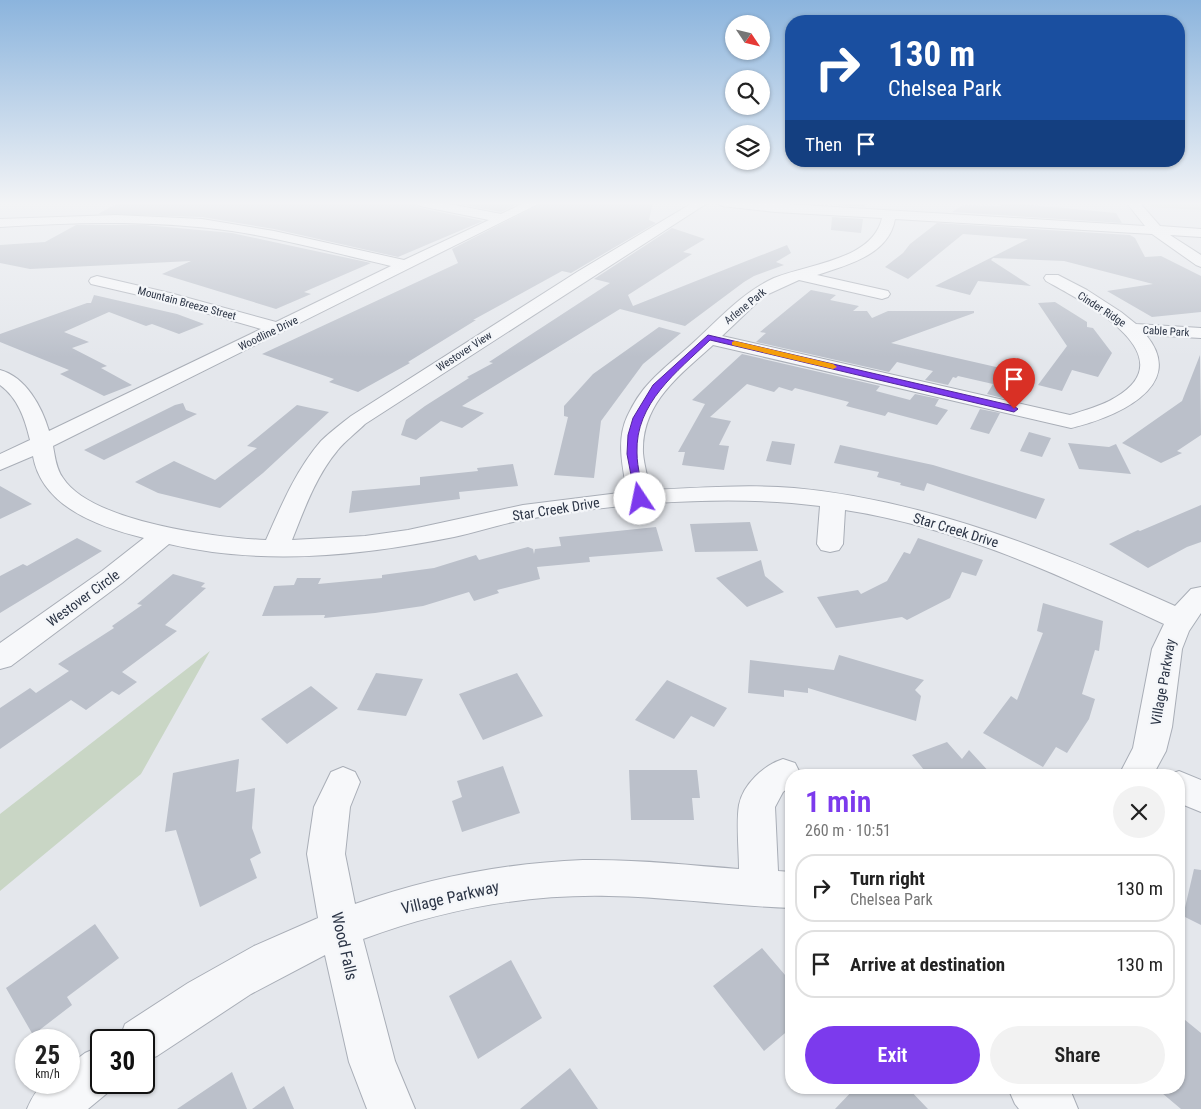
<!DOCTYPE html>
<html lang="en">
<head>
<meta charset="utf-8">
<style>
  body { margin:0; font-family:"Roboto Condensed",sans-serif; background:#f2f2f2; color:#222; height:100vh; display:flex; flex-direction:column; font-size:19px; white-space:nowrap }
  * { box-sizing:border-box; margin:0 }
  p { font-size:16px; color:#767676 }
  .icon { flex:none; width:28px; height:28px; fill:none; stroke:currentColor; stroke-width:2; stroke-linecap:round; stroke-linejoin:round }
  .map { position:relative; flex:1; overflow:hidden }
  .side { position:absolute; left:785px; top:769px; width:400px; height:325px; display:flex; flex-direction:column; background:#fff; border-radius:20px; box-shadow:0 1px 4px #0004 }
  .side>* { flex:none }
  .hud { position:absolute; left:785px; top:15px; width:400px; height:152px; border-radius:20px; box-shadow:0 1px 4px #0004; background:#1a4fa0; color:#fff; overflow:hidden }
  .needle { width:32px; rotate:125deg }
  .fabs { position:absolute; left:725px; top:15px; display:grid; gap:10px }
  .fabs a { display:grid; place-items:center; width:45px; height:45px; border-radius:50%; background:#fff; box-shadow:0 1px 4px #0004; font-size:25px }
  .speed { position:absolute; left:15px; top:1029px; display:flex; gap:10px; font-size:25px; font-weight:700; text-align:center }
  .speed>* { display:grid; place-content:center; width:65px; height:65px; border-radius:50%; background:#fff; box-shadow:0 1px 4px #0004; line-height:1 }
  .speed small { font-size:12px; font-weight:400 }
  .speed .limit { border:2px solid #111; border-radius:8px; background:#fff; color:#111 }
  .pin { position:absolute; display:grid; place-items:center; width:42px; height:42px; color:#fff; margin:-51px -21px; border-radius:50% 50% 50% 0; rotate:-45deg; box-shadow:0 0 5px #0007 }
  .pin .icon { rotate:45deg }
  .me { position:absolute; width:55px; margin:-28px; rotate:349deg; stroke-linejoin:round; filter:drop-shadow(0 0 4px #0008) }
  .turn { display:flex; align-items:center; gap:18px; height:105px; padding:0 20px; font-size:22px }
  .turn .icon { width:65px; height:65px; stroke-width:2.5 }
  .turn b { display:block; font-size:35px; line-height:42px }
  .then { display:flex; align-items:center; height:48px; padding:0 20px; background:#0003; gap:10px; font-size:19px }
  .round { display:grid; place-items:center; flex:none; width:52px; height:52px; border-radius:26px; background:#f2f2f2 }
  .overview { display:flex; align-items:center; justify-content:space-between; height:85px; padding:0 20px }
  h1 { font-size:30px; font-weight:600; line-height:38px; color:#7c3aed }
  .action { display:flex; gap:10px; margin-top:auto; padding:10px 20px }
  .action a { flex:1; height:58px; border-radius:30px; background:#7c3aed; color:#fff; font-size:20px; font-weight:600; line-height:58px; text-align:center }
  .action a+a { background:#f2f2f2; color:#222 }
  ul { padding:0; list-style:none }
  li { display:flex; align-items:center; gap:15px; height:68px; margin:0 10px 8px; padding:0 10px; border:2px solid #e0e0e0; border-radius:20px }
  li div { flex:1 }
  li b { display:block; font-size:19px }
  li em { font-style:normal }
  .map>svg:first-child { display:block }
</style>
</head>
<body>
<div class="map">
<svg width="1201" height="1109" viewBox="0 0 1201 1109">
  <rect width="100%" height="100%" fill="#e4e7ec"/>
  <path fill="#c9d6c5" d="M1148,202H1201V210L1151,207Z
    M210,651L141,774L0,891V814Z"/>
  <path fill="#bbc0ca" d="M120,202H412L420,208L483,221L398,257L274,229L202,217L98,214Z
    M448,202H522L501,212Z
    M544,202H653L649,220L656,223L571,273L562,271L473,320H476L408,362L410,363L358,392L329,382L334,379L262,354L458,263L452,249Z
    M833,202H866L865,207L833,205Z
    M1010,203L1116,213L1122,223L952,212L963,205L1001,206L1000,204Z
    M832,217L863,219L861,233L831,230Z
    M937,223L1130,235L1135,238L1145,257L1161,256L1201,276V312L1152,317L1107,291L1153,284L1064,261L993,258L991,260L1031,286L978,281L970,295L935,286L1028,239L963,234L908,279L885,267L903,253L910,244Z
    M76,225H145L232,233L371,263L304,292L311,294L276,309L162,274L191,261L30,269L0,263V245L45,242Z
    M672,228L705,239L683,252L692,254L628,295L633,306L787,245L791,253L776,262L784,265L754,276L744,282L685,326L620,309L462,406L484,413L462,428L441,421L416,440L401,435L406,420L425,406L469,378L467,377L493,363L489,362L610,283L594,279Z
    M811,290L836,295L830,300L859,306L853,311H867L872,318L888,311H974V313L891,343L1018,372L1006,399L987,394L993,384L958,376L956,378L953,377L948,385L925,380L933,371L897,362L889,372L756,342L766,333L760,332Z
    M94,295L177,314L204,324L179,334L152,324L146,326L109,312L64,332L89,342L72,348L107,366L101,368L132,385L104,396L60,374L69,370L0,342V334L87,303H91Z
    M1055,302L1087,322V327L1093,328L1112,353L1098,377L1072,370L1062,391L1038,385L1067,346L1038,303Z
    M659,327L681,333L643,364L601,421L594,478L554,475L568,417L564,416V406L593,374Z
    M742,354L880,386L876,391L910,400L915,394L939,399L935,406L948,410L937,425L888,412L885,416L846,406L849,402L795,388L792,391L779,387L774,392L747,384L710,417L731,421L719,445L729,446L724,470L682,465L685,452H678L705,404L692,400Z
    M1200,355L1201,435L1177,451L1182,453L1161,463L1122,443L1182,401Z
    M183,403L186,410L197,414L104,460L84,450L175,405Z
    M297,405L329,412L263,473L220,508L158,493L135,482L174,461L215,480L257,448L247,446Z
    M980,409L1000,413L989,434L970,429Z
    M1029,432L1051,438L1042,457L1020,451Z
    M772,441L795,444L791,465L766,461Z
    M1068,443L1109,447L1116,444L1131,474L1079,469Z
    M840,445L933,465L1045,499L1036,519L927,483L924,491L900,485L901,483L877,477L879,472L834,463Z
    M513,464L518,486L459,492L460,499L349,513L352,491L420,485V477L478,471L477,468Z
    M0,486L32,504L0,519Z
    M1201,505V542L1187,547L1148,568L1109,544L1138,530L1140,531Z
    M750,522L758,551L695,552L690,524Z
    M656,527L663,551L589,557L590,562L537,567L540,579L497,590L499,593L474,601L469,592L423,606L375,613L324,618L325,615L262,616L274,586L294,585L297,578H321L318,584L382,578V575L434,568L476,555L479,560L528,547L533,549L534,554L535,549L561,546L559,537Z
    M77,538L102,551L0,613V576L23,564L27,566Z
    M918,538L983,560L976,576L962,572L950,598L907,620L902,617L836,628L817,597L858,590L861,594L887,581L904,552L910,554Z
    M761,560L765,576L784,592L747,607L716,578Z
    M173,574L205,583L201,587L206,588L165,625L177,631L122,672L137,682L119,695L112,691L86,710L71,700L0,749V708L30,688L36,693L69,671L58,664L114,628L112,626L142,605L137,604Z
    M1043,603L1103,621L1099,651L1095,650L1082,694L1095,699L1089,719L1067,753L1056,747L1043,767L983,733L1011,696L1017,700L1043,633L1037,631Z
    M839,655L924,680L915,690L921,696L916,721L808,688V693L784,690V697L748,693L750,660L834,670Z
    M376,673L423,679L406,716L357,710Z
    M517,673L543,716L483,740L459,694Z
    M667,680L727,708L714,727L691,716L674,739L635,720Z
    M311,686L338,708L287,744L261,719Z
    M947,742L962,759L969,750L992,775H928L912,755Z
    M239,759L236,792L255,788L252,828L261,853L250,859L257,878L200,907L176,830L165,832L173,773Z
    M503,766L520,813L462,832L452,801L462,797L457,781Z
    M629,770H697L700,798H692L694,820H631Z
    M1194,869L1201,870V925L1183,916Z
    M95,924L119,958L67,997L72,1005L33,1035L6,988Z
    M762,948L791,982V1028L764,1051L713,986Z
    M511,960L542,1018L478,1059L449,996Z
    M1179,1015L1201,1033V1109H1181L1156,1088H1179Z
    M570,1068L598,1109H520Z
    M232,1072L247,1109H177Z
    M284,1086L294,1109H252Z
    M855,1088H908L928,1109H835Z"/>
  <g fill="none" stroke-linecap="round" stroke-linejoin="round">
    <defs>
      <path id="minor" d="M414,202H439L501,214L526,202H542L53,446C55,456 56,469 63,478C91,522 217,538 266,540C281,506 296,470 321,441C330,432 341,424 351,416L577,272L694,202H709L365,424C356,433 345,441 337,451C316,476 304,510 292,540L365,536L408,530L523,505L627,492C623,468 616,441 627,417C632,406 641,391 650,382C663,368 680,355 695,341C719,319 743,292 774,278C808,264 873,260 882,218L775,212L722,206L716,202H755L1145,226L1126,202H1139L1160,226L1201,229V237L1170,235L1201,255V267L1196,265L1152,234L895,219C889,255 847,265 817,275L888,291L890,294L888,297L882,299L799,280L764,296L722,336L1070,415C1085,410 1102,406 1116,397C1188,354 1080,300 1046,281L1044,278L1046,275H1058L1087,290L1121,312L1136,324L1201,328V338L1146,335C1190,388 1110,419 1071,428L713,345C680,375 641,403 643,453C644,465 648,478 650,490C698,488 746,484 794,488C927,500 1054,552 1175,606L1191,589L1201,587V613L1189,631L1182,649L1172,727L1166,751L1153,775H1119L1133,748L1152,649L1164,624C1062,576 957,527 845,510L843,544L839,550L830,552L821,550L817,544L820,506C729,494 614,503 523,520C500,524 477,532 454,537C360,556 263,566 169,544L122,583L11,666L0,669V643L102,571L144,538C99,527 42,507 33,456L0,470V454L30,440C25,419 18,398 0,385V370C26,377 42,407 49,431L261,329L160,300L91,284L89,281L91,278L97,276L170,293L276,322L391,266C338,254 286,239 232,231C155,220 77,222 0,227V219L116,215L202,219L274,231L404,260L489,220L420,206Z
        M783,759L795,763L800,773L791,775V786L783,792L775,807L778,871L791,872V908C731,906 670,897 609,896C525,894 441,910 363,939L395,1061L415,1109H367L349,1062L325,955L251,994L157,1056L144,1061V1040H119L125,1024L188,983L254,946L318,918L307,854L314,807L331,772L343,767L355,772L360,782L350,807L345,854L355,904C429,878 505,863 583,860C635,859 688,865 739,869C739,850 736,823 739,805C743,784 764,765 783,759Z
        M1179,771L1201,780V812L1179,803V775H1168Z
        M101,1046V1082H118L117,1085L88,1109H27C38,1084 43,1082 69,1082V1065L85,1053Z
        M1008,1088H1065L1071,1092L1078,1109H1019L1015,1104Z"/>
    </defs>
    <use href="#minor" stroke="#a9aeb7" stroke-width="2"/>
    <use href="#minor" fill="#f7f8fa" fill-rule="evenodd"/>
  </g>
  <linearGradient id="sky" x2="0" y2="1"><stop stop-color="#8bb4dd"/><stop offset="0.57" stop-color="#f3f4f6"/><stop offset="1" stop-color="#f3f4f6" stop-opacity="0"/></linearGradient>
  <rect width="1201" height="357" fill="url(#sky)"/>
  <path fill="#7c3aed" stroke="#51269a" d="M708,335L1014,406L1018,409L1014,412L710,340C677,372 635,403 637,453C637,468 642,484 645,499L644,501H636L627,454L628,435L633,418L653,385Z"/>
  <path fill="#f59e0b" d="M735,341L833,364L837,367L833,369L732,345V342Z"/>
  <g text-anchor="middle" stroke-width="4.5" stroke-linejoin="round" paint-order="stroke">
    <g font-size="11" fill="#2b3445" stroke="#f4f6f9">
      <text transform="translate(187 303) rotate(15)" y="4">Mountain Breeze Street</text>
      <text transform="translate(745 306) rotate(-39)" y="4">Arlene Park</text>
      <text transform="translate(1102 309) rotate(33)" y="4">Cinder Ridge</text>
      <text transform="translate(1166 331) rotate(3)" y="4">Cable Park</text>
      <text transform="translate(268 333) rotate(-26)" y="4">Woodline Drive</text>
      <text transform="translate(464 351) rotate(-33)" y="4">Westover View</text>
    </g>
    <g font-size="14" fill="#2b3445" stroke="#f4f6f9">
      <text transform="translate(556 509) rotate(-9)" y="5">Star Creek Drive</text>
      <text transform="translate(956 530) rotate(17)" y="5">Star Creek Drive</text>
      <text transform="translate(83 598) rotate(-36)" y="5">Westover Circle</text>
      <text transform="translate(1163 682) rotate(-80)" y="5">Village Parkway</text>
    </g>
    <g font-size="16" fill="#2b3445" stroke="#f4f6f9">
      <text transform="translate(450 897) rotate(-13)" y="6">Village Parkway</text>
      <text transform="translate(345 946) rotate(77)" y="6">Wood Falls</text>
    </g>
  </g>
</svg>
<div class="fabs">
<a><svg class="needle" viewBox="-14 -14 28 28"><path d="M0-13l5 13h-10z" fill="#e53935"/><path d="M0 13l5-13h-10z" fill="#767676"/></svg></a>
<a><svg class="icon" aria-label="search" viewBox="0 0 24 24"><circle cx="10" cy="10" r="6"/><path d="M15 15l6 6"/></svg></a>
<a><svg class="icon" aria-label="layers" viewBox="0 0 24 24"><path d="M12 4l9 5-9 5-9-5zM3 14l9 5 9-5"/></svg></a>
</div>
<div class="speed"><div>25<small>km/h</small></div><div class="limit">30</div></div>
<div class="pin" style="left:1014px;top:409px;background:#d93025"><svg class="icon" aria-label="arrive" viewBox="0 0 24 24"><path d="M6 21V4h12l-3 4 3 4H6"/></svg></div>
<svg class="me" style="left:640px;top:499px" viewBox="-20 -20 40 40"><circle r="19" fill="#fff"/><path d="M0-13L10 11 0 6-10 11z" fill="#7c3aed"/></svg>
<div class="hud">
<div class="turn"><svg class="icon" aria-label="right" viewBox="0 0 24 24"><path d="M7 20v-9h11M14 6l5 5-5 5"/></svg><div><b>130 m</b>Chelsea Park</div></div>
<div class="then">Then<svg class="icon" aria-label="arrive" viewBox="0 0 24 24"><path d="M6 21V4h12l-3 4 3 4H6"/></svg></div>
</div>
<section class="side">
<div class="overview"><div><h1>1 min</h1><p>260 m · 10:51</p></div><a class="round"><svg class="icon" aria-label="close" viewBox="0 0 24 24"><path d="M6 6l12 12M18 6L6 18"/></svg></a></div>
<ul>
<li><svg class="icon" aria-label="right" viewBox="0 0 24 24"><path d="M7 20v-9h11M14 6l5 5-5 5"/></svg><div><b>Turn right</b><p>Chelsea Park</p></div><em>130 m</em></li>
<li><svg class="icon" aria-label="arrive" viewBox="0 0 24 24"><path d="M6 21V4h12l-3 4 3 4H6"/></svg><div><b>Arrive at destination</b></div><em>130 m</em></li>
</ul>
<div class="action"><a>Exit</a><a>Share</a></div>
</section>
</div>
</body>
</html>
